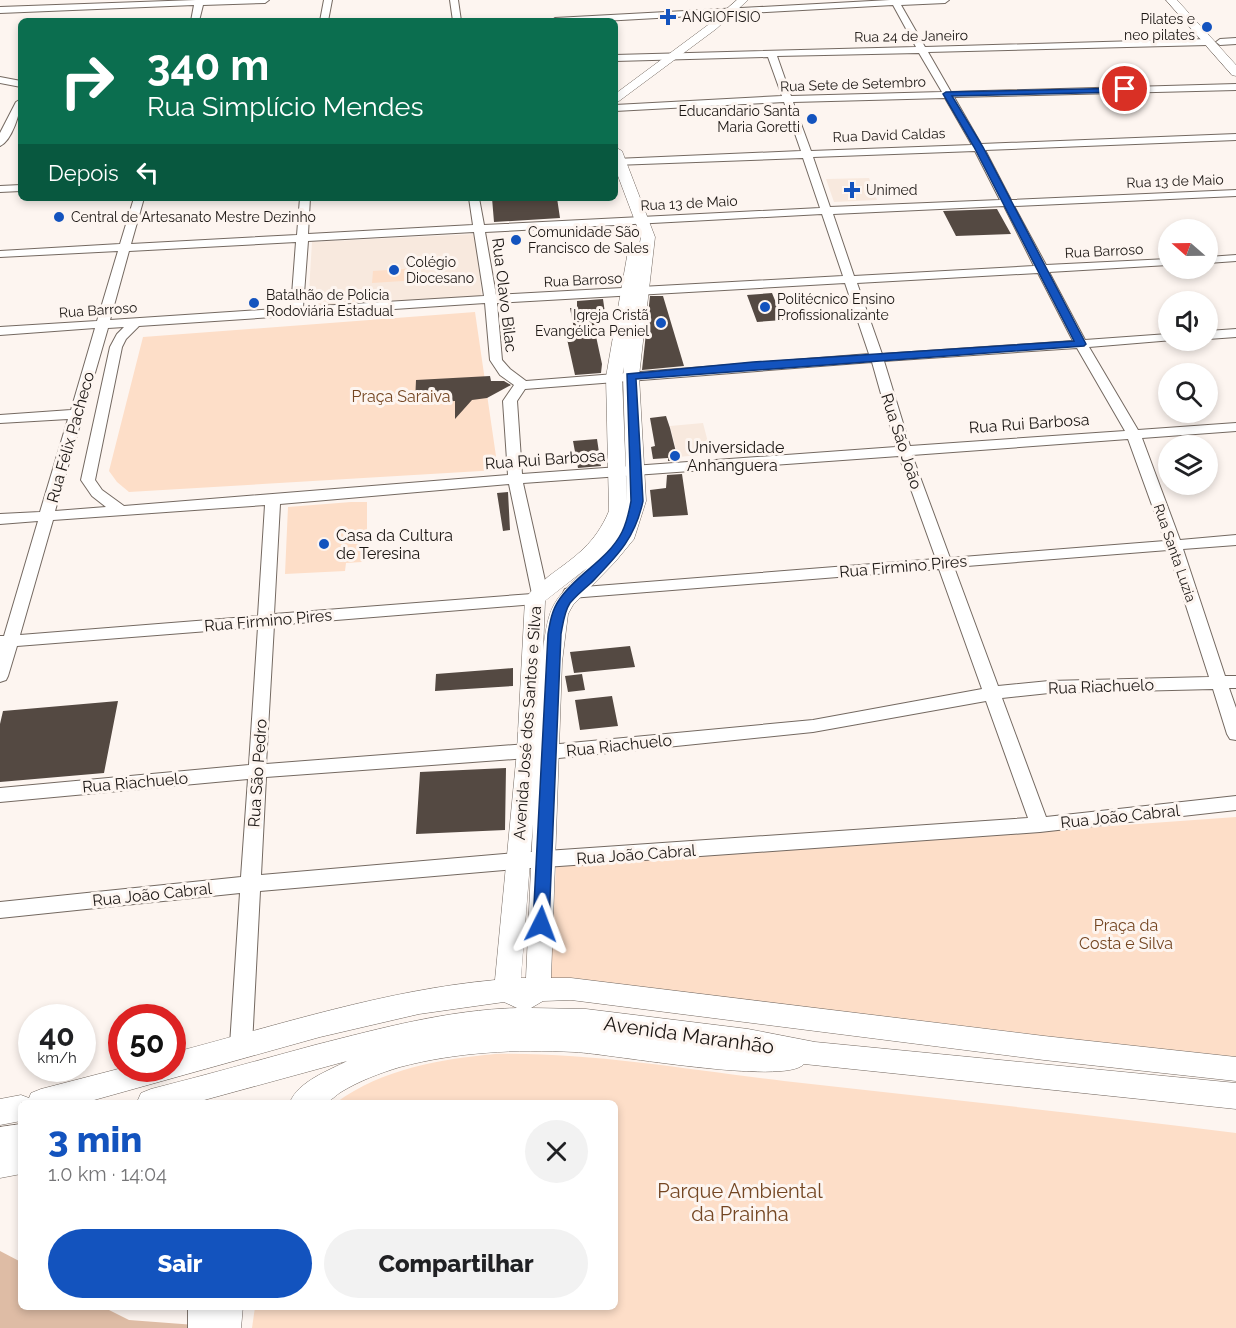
<!DOCTYPE html>
<html lang="pt">
<head>
<meta charset="utf-8">
<style>
  body { margin:0; font-family:Raleway,sans-serif; background:#f2f2f2; color:#202124; height:100vh; display:flex; flex-direction:column; font-size:22px; white-space:nowrap }
  * { box-sizing:border-box; margin:0 }
  p { font-size:20px; color:#757577 }
  .icon { flex:none; width:33px; height:33px; fill:none; stroke:currentColor; stroke-width:2; stroke-linecap:round; stroke-linejoin:round }
  .map { position:relative; flex:1; overflow:hidden }
  .details { position:absolute; left:18px; top:1100px; width:600px; height:210px; display:flex; flex-direction:column; background:#fff; border-radius:9px; box-shadow:0 3px 9px #0003 }
  .details>* { flex:none }
  .top-card { position:absolute; left:18px; top:18px; width:600px; height:183px; border-radius:9px; box-shadow:0 3px 9px #0003; background:#0b6e4f; color:#fff; overflow:hidden }
  .needle { width:39px; rotate:290deg }
  .tools { position:absolute; left:1158px; top:219px; display:grid; gap:12px }
  .tools a { display:grid; place-items:center; width:60px; height:60px; border-radius:50%; background:#fff; box-shadow:0 3px 9px #0003; font-size:30px }
  .speed { position:absolute; left:18px; top:1004px; display:flex; gap:12px; font-size:30px; font-weight:700; text-align:center }
  .speed>* { display:grid; place-content:center; width:78px; height:78px; border-radius:50%; background:#fff; box-shadow:0 3px 9px #0003; line-height:1 }
  .speed small { font-size:15px; font-weight:400 }
  .speed .limit { border:9px solid #d22; background:#fff; color:#111 }
  .pin { position:absolute; display:grid; place-items:center; width:51px; height:51px; color:#fff; margin:-26px; border:3px solid #fff; border-radius:50%; box-shadow:0 2px 6px #0007 }
  .me { position:absolute; width:66px; margin:-33px; rotate:3deg; stroke-linejoin:round; filter:drop-shadow(0 0 4px #0008) }
  .turn { display:flex; align-items:center; gap:21px; height:126px; padding:0 30px; font-size:27px }
  .turn .icon { width:78px; height:78px; stroke-width:2.5 }
  .turn b { display:block; font-size:42px; line-height:51px }
  .then { display:flex; align-items:center; height:57px; padding:0 30px; background:#0003; gap:12px; font-size:22px }
  .round { display:grid; place-items:center; flex:none; width:63px; height:63px; border-radius:32px; background:#f2f2f2 }
  .headline { display:flex; align-items:center; justify-content:space-between; height:102px; padding:0 30px }
  h1 { font-size:36px; font-weight:800; line-height:45px; color:#1353be }
  .button { display:flex; gap:12px; margin-top:auto; padding:12px 30px }
  .button a { flex:1; height:69px; border-radius:36px; background:#1353be; color:#fff; font-size:24px; font-weight:800; line-height:69px; text-align:center }
  .button a+a { background:#f2f2f2; color:#202124 }
  .map>svg:first-child { display:block }
</style>
</head>
<body>
<div class="map">
<svg width="1236" height="1328" viewBox="0 0 1236 1328">
  <rect width="100%" height="100%" fill="#fdf5f0"/>
  <path fill="#f8e9de" d="M869,178L877,200L834,202L826,179Z
    M475,234L482,298L308,308L312,242Z
    M703,423L711,454L678,457L670,426Z"/>
  <path fill="#fddec8" d="M418,268V280L372,283L373,271Z
    M475,312L498,470L129,492L117,482L109,471L143,337Z
    M351,502H367V537L361,538L362,562L346,563L345,571L285,574L288,507Z
    M1236,817V1058L550,982L556,866Z
    M495,1054C590,1052 689,1070 784,1081C935,1098 1086,1114 1236,1133V1328H252L255,1307L615,1306V1102H337C382,1069 440,1059 495,1054Z"/>
  <path fill="#debca5" d="M0,1251L21,1262V1306L103,1307L129,1320L235,1328H0Z"/>
  <path fill="#544942" d="M492,198H557L560,218L494,222Z
    M997,209L1011,234L956,236L943,211Z
    M772,293L783,320L757,322L747,295Z
    M650,296H663L684,366L642,370Z
    M603,299L605,313H596L598,327H594L602,364L601,373L575,375L567,339H576L570,308H577V301Z
    M490,376L491,381H504L511,385L487,398L472,400L455,419V401L415,403L416,380Z
    M666,416L670,428L678,460L668,461V458L653,459L651,447L655,446L650,418Z
    M597,439L601,466L578,468L573,441Z
    M682,474L688,515L653,517L650,490L666,488L667,475Z
    M508,492L510,530L503,531L497,493Z
    M630,646L635,667L574,673L570,652Z
    M513,668V686L435,691L436,674Z
    M582,674L585,690L568,692L565,676Z
    M612,696L618,726L580,730L575,700Z
    M118,701L104,773L0,782V724L3,711Z
    M506,768L505,830L416,834L420,772Z"/>
  <g fill="none" stroke-linecap="round" stroke-linejoin="round">
    <defs>
      <path id="minor" d="M196,0H269L265,3L203,5L199,21H191L194,5L0,13V7Z
        M324,0H332L328,21H320Z
        M450,0H458L461,21H453Z
        M890,0H949L945,3L901,5L925,47L1208,39L1212,42L1208,45L928,52L951,92L1236,84V90L954,97L981,144L1236,134V140L985,150L1011,200L1236,190V196L1014,206L1046,265L1168,259V265L1049,272L1085,340L1168,334V340H1173L1089,347L1138,430L1236,423V431L1142,438L1180,540L1236,535V545L1183,549L1225,676H1236V688H1229L1236,708V740L1230,739L1227,734L1213,689L1049,693L1002,698L1046,817L1236,796V810L1040,832L517,869L260,891L252,1045L248,1052L241,1055L234,1052L230,1045L240,893L0,918V902L241,877L248,779L0,802V788L249,765L258,627L17,646L8,676L6,680L0,682V636H4L38,521L0,524V514L40,512L68,419L0,423V415L71,410L95,328L0,335V327L97,321L118,251L0,257V251L120,244L134,198H144L131,244L297,235L300,198H310L308,234L473,225L469,198H479L484,225L820,208L803,158L615,165V159L801,151L784,102L615,111V105L782,96L768,57L615,61V55L916,47L893,5L603,21H551L555,18ZM919,53L942,92L791,96L777,56ZM945,98L972,145L811,151L793,102ZM975,151L1000,200L830,207L813,157ZM1004,206L1034,266L854,276L833,214ZM822,214L843,276L496,295L485,232ZM474,232L484,296L303,307L308,241ZM296,242L291,308L110,320L129,251ZM1038,273L1073,341L882,354L857,283ZM845,283L869,354L526,381L510,369L502,360L497,303ZM485,303L490,360L500,375L514,385L503,401L508,475L124,506L102,490L95,480L122,347L126,339L139,326ZM124,327L117,334L110,347L81,480L92,496L106,507L55,511L108,328ZM1077,348L1125,431L910,446L884,361ZM872,362L896,447L522,474L517,401L525,389ZM1128,439L1165,541L950,558L912,455ZM899,456L936,559L571,588L565,589L563,593L565,597L571,598L939,569L982,689L813,720L549,745L528,744L266,764L274,625L535,604L541,603L548,594L523,483ZM509,484L532,594L274,614L280,504ZM265,505L258,616L20,635L53,520ZM1168,550L1209,677L1049,681L998,686L954,567ZM986,701L1028,818L517,853L261,875L266,777L528,758L549,759L813,732Z
        M1236,38V44L1220,45L1216,42L1220,39Z
        M0,77L21,81V87L0,83Z
        M21,99C21,111 12,141 0,146V133L16,102Z
        M21,185V191L0,192V186Z
        M1236,255V261L1208,263V257Z
        M1236,329V337L1208,339V331Z"/>
      <path id="major" d="M737,0H748L716,29L615,104V94L708,25Z
        M1166,0H1177L1236,65V76L1232,75Z
        M615,147L622,151L655,237L639,376L646,501L634,539L615,562L573,605L568,614L562,662L551,978H571L1044,1036L1236,1057V1081L1044,1060L571,1000L543,1001L531,1008L586,1009L748,1029L815,1042L1236,1083V1109L804,1064C785,1086 612,1054 575,1052C516,1049 457,1052 400,1067C380,1073 359,1081 341,1092C336,1095 331,1101 326,1102C317,1105 299,1103 290,1102C299,1081 328,1071 347,1061L197,1102H137L141,1093L151,1089C206,1075 260,1060 315,1045C382,1028 448,1010 517,1008L504,1002L419,1014L320,1037L87,1102H21V1121L0,1125V1099L21,1095L29,1098L31,1093L41,1089L122,1068H172V1053C279,1025 385,990 495,980L517,751L525,599C531,590 541,583 549,576C576,556 595,544 609,511L606,377L628,251L630,248H639L641,237L615,168ZM624,367L623,376L627,503L622,377ZM587,568C553,601 549,603 543,651L545,601ZM533,824L526,978H521Z
        M21,1124V1174L0,1178V1127Z
        M188,1306H243L241,1328H188Z"/>
    </defs>
    <use href="#minor" stroke="#746961" stroke-width="2"/>
    <use href="#major" stroke="#746961" stroke-width="1"/>
    <use href="#minor" fill="#fff" fill-rule="evenodd"/>
    <use href="#major" fill="#fff" fill-rule="evenodd"/>
  </g>
  <path fill="#1353be" stroke="#0c367c" stroke-width="1.5" d="M1127,88V91L1125,92L952,96L983,147L1086,344L1084,346L636,379L643,501C635,539 617,556 591,583C584,589 576,596 570,603C564,612 563,624 561,634L549,924L547,929L541,931L535,929L533,924L548,634C550,622 552,610 559,600C576,574 608,560 622,532C627,522 629,512 631,501L627,374L753,362L1074,341L974,147L943,94L946,92Z"/>
  <g fill="#1353be" stroke="#fdf5f0" stroke-width="2">
    <path d="M665 8h6v6h6v6h-6v6h-6v-6h-6v-6h6z"/>
    <circle cx="1207" cy="27" r="6"/>
    <circle cx="812" cy="119" r="6"/>
    <path d="M849 181h6v6h6v6h-6v6h-6v-6h-6v-6h6z"/>
    <circle cx="59" cy="217" r="6"/>
    <circle cx="516" cy="240" r="6"/>
    <circle cx="394" cy="270" r="6"/>
    <circle cx="254" cy="303" r="6"/>
    <circle cx="765" cy="307" r="6"/>
    <circle cx="661" cy="323" r="6"/>
    <circle cx="675" cy="456" r="6"/>
    <circle cx="324" cy="544" r="6"/>
  </g>
  <g text-anchor="middle" stroke-width="6" stroke-linejoin="round" paint-order="stroke">
    <g font-size="14" fill="#1c1714" stroke="#fdf5f0" text-anchor="start">
      <text x="682" y="22">ANGIOFISIO</text>
      <text x="1195" y="24" text-anchor="end">Pilates e<tspan x="1195" dy="16">neo pilates</tspan></text>
      <text x="800" y="116" text-anchor="end">Educandario Santa<tspan x="800" dy="16">Maria Goretti</tspan></text>
      <text x="866" y="195">Unimed</text>
      <text x="71" y="222">Central de Artesanato Mestre Dezinho</text>
      <text x="528" y="237">Comunidade São<tspan x="528" dy="16">Francisco de Sales</tspan></text>
      <text x="406" y="267">Colégio<tspan x="406" dy="16">Diocesano</tspan></text>
      <text x="266" y="300">Batalhão de Policia<tspan x="266" dy="16">Rodoviária Estadual</tspan></text>
      <text x="777" y="304">Politécnico Ensino<tspan x="777" dy="16">Profissionalizante</tspan></text>
      <text x="649" y="320" text-anchor="end">Igreja Cristã<tspan x="649" dy="16">Evangélica Peniel</tspan></text>
    </g>
    <g font-size="14" fill="#1c1714" stroke="#fdf5f0">
      <text transform="translate(911 36) rotate(-1)" y="5">Rua 24 de Janeiro</text>
      <text transform="translate(853 84) rotate(-2)" y="5">Rua Sete de Setembro</text>
      <text transform="translate(889 135) rotate(-2)" y="5">Rua David Caldas</text>
      <text transform="translate(1175 181) rotate(-2)" y="5">Rua 13 de Maio</text>
      <text transform="translate(689 203) rotate(-3)" y="5">Rua 13 de Maio</text>
      <text transform="translate(1104 251) rotate(-3)" y="5">Rua Barroso</text>
      <text transform="translate(583 280) rotate(-3)" y="5">Rua Barroso</text>
      <text transform="translate(98 310) rotate(-4)" y="5">Rua Barroso</text>
      <text transform="translate(1175 553) rotate(71)" y="5">Rua Santa Luzia</text>
    </g>
    <g font-size="16" fill="#1c1714" stroke="#fdf5f0">
      <text transform="translate(505 295) rotate(83)" y="6">Rua Olavo Bilac</text>
      <text transform="translate(1029 423) rotate(-4)" y="6">Rua Rui Barbosa</text>
      <text transform="translate(70 437) rotate(-74)" y="6">Rua Félix Pacheco</text>
      <text transform="translate(902 441) rotate(72)" y="6">Rua São João</text>
      <text transform="translate(545 459) rotate(-4)" y="6">Rua Rui Barbosa</text>
      <text transform="translate(903 566) rotate(-5)" y="6">Rua Firmino Pires</text>
      <text transform="translate(268 620) rotate(-5)" y="6">Rua Firmino Pires</text>
      <text transform="translate(1101 686) rotate(-2)" y="6">Rua Riachuelo</text>
      <text transform="translate(527 723) rotate(-86)" y="6">Avenida José dos Santos e Silva</text>
      <text transform="translate(619 745) rotate(-6)" y="6">Rua Riachuelo</text>
      <text transform="translate(257 773) rotate(-86)" y="6">Rua São Pedro</text>
      <text transform="translate(135 782) rotate(-5)" y="6">Rua Riachuelo</text>
      <text transform="translate(1120 816) rotate(-6)" y="6">Rua João Cabral</text>
      <text transform="translate(636 854) rotate(-4)" y="6">Rua João Cabral</text>
      <text transform="translate(152 894) rotate(-6)" y="6">Rua João Cabral</text>
    </g>
    <g font-size="16" fill="#744622" stroke="#fdf5f0">
      <text x="401" y="402">Praça Saraiva</text>
      <text x="1126" y="931">Praça da<tspan x="1126" dy="18">Costa e Silva</tspan></text>
    </g>
    <g font-size="16" fill="#1c1714" stroke="#fdf5f0" text-anchor="start">
      <text x="687" y="453">Universidade<tspan x="687" dy="18">Anhanguera</tspan></text>
      <text x="336" y="541">Casa da Cultura<tspan x="336" dy="18">de Teresina</tspan></text>
    </g>
    <g font-size="20" fill="#1c1714" stroke="#fdf5f0">
      <text transform="translate(689 1035) rotate(8)" y="7">Avenida Maranhão</text>
    </g>
    <g font-size="20" fill="#744622" stroke="#fdf5f0">
      <text x="740" y="1198">Parque Ambiental<tspan x="740" dy="23">da Prainha</tspan></text>
    </g>
  </g>
</svg>
<div class="tools">
<a><svg class="needle" viewBox="-14 -14 28 28"><path d="M0-13l5 13h-10z" fill="#e53935"/><path d="M0 13l5-13h-10z" fill="#757577"/></svg></a>
<a><svg class="icon" aria-label="sound" viewBox="0 0 24 24"><path d="M4 9h4l5-4v14l-5-4H4zM17 9q2 3 0 6"/></svg></a>
<a><svg class="icon" aria-label="search" viewBox="0 0 24 24"><circle cx="10" cy="10" r="6"/><path d="M15 15l6 6"/></svg></a>
<a><svg class="icon" aria-label="layers" viewBox="0 0 24 24"><path d="M12 4l9 5-9 5-9-5zM3 14l9 5 9-5"/></svg></a>
</div>
<div class="speed"><div>40<small>km/h</small></div><div class="limit">50</div></div>
<div class="pin" style="left:1125px;top:89px;background:#d93025"><svg class="icon" aria-label="arrive" viewBox="0 0 24 24"><path d="M6 21V4h12l-3 4 3 4H6"/></svg></div>
<svg class="me" style="left:541px;top:924px" viewBox="-20 -20 40 40"><path d="M0-17L14 15 0 8-14 15z" fill="#1353be" stroke="#fff" stroke-width="4"/></svg>
<div class="top-card">
<div class="turn"><svg class="icon" aria-label="right" viewBox="0 0 24 24"><path d="M7 20v-9h11M14 6l5 5-5 5"/></svg><div><b>340 m</b>Rua Simplício Mendes</div></div>
<div class="then">Depois<svg class="icon" aria-label="left" viewBox="0 0 24 24"><path d="M17 20v-9H6M10 6l-5 5 5 5"/></svg></div>
</div>
<section class="details">
<div class="headline"><div><h1>3 min</h1><p>1.0 km · 14:04</p></div><a class="round"><svg class="icon" aria-label="close" viewBox="0 0 24 24"><path d="M6 6l12 12M18 6L6 18"/></svg></a></div>
<div class="button"><a>Sair</a><a>Compartilhar</a></div>
</section>
</div>
</body>
</html>
